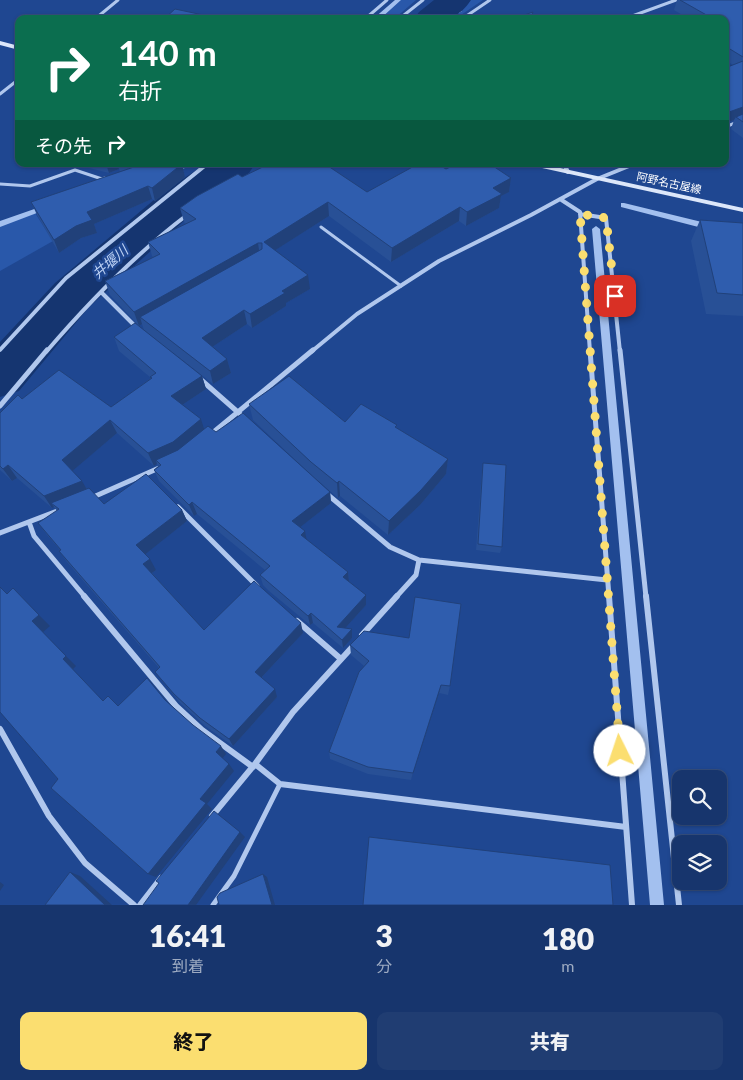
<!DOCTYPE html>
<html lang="ja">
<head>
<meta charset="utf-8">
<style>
  body { margin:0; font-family:Lato,"Noto Sans JP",sans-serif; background:#203d72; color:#f1f3f6; height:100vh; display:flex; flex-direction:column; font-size:19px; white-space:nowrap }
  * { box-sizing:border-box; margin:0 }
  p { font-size:16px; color:#9eabc2 }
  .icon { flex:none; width:28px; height:28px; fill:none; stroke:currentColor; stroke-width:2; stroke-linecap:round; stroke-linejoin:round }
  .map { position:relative; height:905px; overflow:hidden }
  .sheet { display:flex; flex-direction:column; background:#17356d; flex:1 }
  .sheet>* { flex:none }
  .guide { position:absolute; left:15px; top:15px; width:714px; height:152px; border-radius:10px; box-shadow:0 1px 4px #0004,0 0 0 1px #365080; background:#0b6e4f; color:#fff; overflow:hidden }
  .fabs { position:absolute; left:672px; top:770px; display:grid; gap:10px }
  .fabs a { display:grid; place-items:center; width:55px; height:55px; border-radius:10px; background:#17356d; box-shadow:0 1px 4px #0004,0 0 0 1px #365080; font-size:25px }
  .pin { position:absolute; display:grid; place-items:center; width:42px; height:42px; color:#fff; margin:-21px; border-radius:10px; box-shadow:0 2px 8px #0006 }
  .me { position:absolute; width:55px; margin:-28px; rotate:356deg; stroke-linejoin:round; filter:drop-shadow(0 0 4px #0008) }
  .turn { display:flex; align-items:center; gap:18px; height:105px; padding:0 20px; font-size:22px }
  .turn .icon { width:65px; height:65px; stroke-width:2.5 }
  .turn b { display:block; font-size:35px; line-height:42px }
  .then { display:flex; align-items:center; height:48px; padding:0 20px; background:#0003; gap:10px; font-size:19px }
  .eta { display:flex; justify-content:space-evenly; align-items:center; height:85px; text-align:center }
  .eta b { font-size:30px; font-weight:800; line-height:35px }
  .action { display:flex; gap:10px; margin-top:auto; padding:10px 20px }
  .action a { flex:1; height:58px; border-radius:10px; background:#fbde70; color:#111; font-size:20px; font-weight:800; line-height:58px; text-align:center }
  .action a+a { background:#203d72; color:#f1f3f6 }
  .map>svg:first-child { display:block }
</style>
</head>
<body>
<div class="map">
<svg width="743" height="905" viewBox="0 0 743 905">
  <rect width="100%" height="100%" fill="#1f4791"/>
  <path fill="#2958aa" d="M399,0H416L394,19H378Z
    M461,0H483L455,19H437L448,9L457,12L459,11L451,7Z
    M35,213L53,241L0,271V226Z"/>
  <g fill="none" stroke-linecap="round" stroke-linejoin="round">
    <path fill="#a3c0ef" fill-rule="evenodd" d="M395,0H401L380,19H373Z
      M446,4L461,10L462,11L459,13L444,7L443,6Z
      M621,203H624L710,224L714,227L710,230L621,207Z
      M43,206H49L50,208L0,227V221Z
      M596,226L600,229L664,905H650L592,229Z"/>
    <path fill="#153570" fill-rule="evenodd" d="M434,0H471C455,24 440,19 414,19L419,12Z
      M206,164H255L249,173L197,209L89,307L19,391L0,397V342L55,283L167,189Z"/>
    <path stroke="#b0c7ed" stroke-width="3" d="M179,168L194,164
      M0,184L30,186L75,170L102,179L105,178
      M321,227L401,286"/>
    <path stroke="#b0c7ed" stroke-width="5" d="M213,905L234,876L280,784"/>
    <path stroke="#b0c7ed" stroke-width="3" d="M95,19L118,0
      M365,19L387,0
      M399,19L423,0
      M462,19L490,0
      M624,19L676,0
      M0,94L19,79
      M725,127L743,120"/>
    <path stroke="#b0c7ed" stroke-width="4" d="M564,164L568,172
      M560,199L580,212L590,352
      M580,214L606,218L620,352
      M101,292L138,329
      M0,350L66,278L207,164
      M46,352C89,302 134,255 187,215
      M311,352L357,314L439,261L531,215L597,179L634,164"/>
    <path stroke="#b0c7ed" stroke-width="5" d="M590,350L609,597
      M620,350L646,597
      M199,378L240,414
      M0,406L47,350
      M210,435L313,350
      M327,494L390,547L419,560
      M91,498L159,468
      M178,507L257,586
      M29,522L34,536L85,597
      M0,533L60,510
      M396,597L416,575L419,560L607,580"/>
    <path stroke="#b0c7ed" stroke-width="6" d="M84,596L176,706L202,730L253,767
      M609,596L632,905
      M646,596L679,905
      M297,621L341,659
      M362,635L397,596
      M355,644L293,712L255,764L280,784L626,827
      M0,729L49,816L85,863L134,905
      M212,816L255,764
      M140,905L161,878"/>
    <path fill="#dce7fa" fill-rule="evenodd" d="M0,41L19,46V50L0,45Z
      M529,164H542L743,208V212L533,166Z"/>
  </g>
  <path fill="#285096" d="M677,0H743V138L731,129L734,120L725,123V68L733,65L725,60V19H689L674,10Z
    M73,164H182L185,177L155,201L152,199L94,224L97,233L81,238L59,253L37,215L31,202L120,172L119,169L109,173Z
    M446,169L511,178L509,192L501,196L499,208L466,226L459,221L391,262L329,216L275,250L310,289L286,303V306L252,328L247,324L212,347L227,359L231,373L213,384L167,348L202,376L206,389L182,405L204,429L216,432L308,472L253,420L249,404L345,422L397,429L448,459L446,474L420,505L388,535L340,496L338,498L316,479L330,492L331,503L300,527L306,539L348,572L349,582L366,605L345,628L352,638L343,648L313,623L310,625L269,591L263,585L260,575L265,570L197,514L194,516L159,481L154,470L158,466L157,464L154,466L117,433L72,471L87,489L104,504L182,510L187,521L145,554L156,570L152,573L204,630L303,633L262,677L277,697L233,746L205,726L180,703L155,672L159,668L67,562L59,551L60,550L47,535L38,523L57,511L54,507L52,508L17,478L12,481L0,470V413L22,399L111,407L151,378L119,351L114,337L144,330L142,324L139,326L110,295L105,281L153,257L152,256L148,242L186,224L184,222L180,208L242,177L367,192Z
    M700,220L743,223V316L706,314L691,241Z
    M483,463L502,547L500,553L476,550L482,470Z
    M350,645L450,686L448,695L439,693L411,780L368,774L330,759L329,752L364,666L351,655Z"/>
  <path fill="#21417a" d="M743,107V118L736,117L734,120L725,123L729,112Z
    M106,164H117L119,169L109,173Z
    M182,164L185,177L155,201L152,188Z
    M511,178L509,192L501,196L499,208L466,226L467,212L493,188Z
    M148,186L152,199L94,224L97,233L81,238L59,253L54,240L87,212Z
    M328,202L329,216L266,256L264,242Z
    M460,207L459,221L391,262L392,248Z
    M258,243L260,257L140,317L142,324L139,326L134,312Z
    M308,275L310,289L286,303V306L252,328L250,314L282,291Z
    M244,310L247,324L206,351L202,338Z
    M227,359L231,373L213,384L210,371Z
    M202,376L206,389L176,409L171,396Z
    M201,419L205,432L159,463L156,460L157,464L154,466L148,453Z
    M110,420L117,433L70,473L62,460Z
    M448,459L446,474L420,505L388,535L389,521Z
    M8,465L17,478L12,481L3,469Z
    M82,481L89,493L51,503L54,507L52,508L44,496Z
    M339,481L340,496L338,498L337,483Z
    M330,492L331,503L294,532L292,521Z
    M192,502L197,514L194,516L189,505Z
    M182,510L187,521L143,556L136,545Z
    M305,531L307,542L301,535Z
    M150,559L156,570L149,575L143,564Z
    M348,572L349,582L343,577Z
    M366,595V605L338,636L337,627Z
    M311,613L313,623L310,625L308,616Z
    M39,615L50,626L43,632L32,621Z
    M301,623L303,633L259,680L255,672Z
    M352,629V638L343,648L342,640Z
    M66,656L76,666L73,669L63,659Z
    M441,685L439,693L411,780L413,773Z
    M275,689L277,697L233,746L229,739Z
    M221,746L226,754L221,760L216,752Z
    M229,764L234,771L207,804L212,809L156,877L148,874L200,799Z
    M240,832L245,837L196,905H188Z
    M70,872L80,876L112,905H105Z
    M263,874L267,877L275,905H272Z
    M0,882L4,885L0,891Z"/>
  <path fill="#2f5dae" stroke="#21417a" d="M680,0H743V57L725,46V19H704L710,17Z
    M175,9L222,19H164Z
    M533,12L530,19H513Z
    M743,61V107L729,112L725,108V68Z
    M743,114V122L736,117Z
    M120,164H182L152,188L148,186L87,212L92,220L76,226L54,240L31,202L134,167Z
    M269,164H325L367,192L418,164H437L446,169L457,164H490L511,178L493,188L502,194L467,212L460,207L392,248L328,202L264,242L308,275L282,291L285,293L250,314L244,310L202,338L227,359L210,371L140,317L262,249V243H258L134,312L105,281L160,254L148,242L196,219L180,208L197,196L238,174L242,177Z
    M700,220L743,223V295L717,293Z
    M135,323L202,376L171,396L201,419L173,442L148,453L110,420L62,460L82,481L44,496L8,465L3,469L0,466V413L18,395L22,399L59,370L111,407L152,378L150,377L156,373L114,337Z
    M289,376L345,422L361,404L397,425L395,427L448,459L421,490L389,521L339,481L337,483L311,462L249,404Z
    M243,413L330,492L292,521L305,531L301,535L348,572L343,577L366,595L337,627L352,629L342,640L311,613L308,616L267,581L260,575L270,566L192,502L189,505L154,470L161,465L156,460L178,450L208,426L216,432Z
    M483,463L506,465L502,547L478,544Z
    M146,474L182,510L136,545L150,559L143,564L204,630L254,581L301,623L255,672L275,689L229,739L200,718L174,694L155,672L160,667L59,551L61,550L38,523L59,509L51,503L89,488L104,504Z
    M0,587L7,594L13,588L39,615L32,621L66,656L63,659L103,701L108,696L118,706L147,678L165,700L193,725L221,746L216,752L229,764L200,799L206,803L148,874L51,788L58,779L0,712Z
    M415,597L461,604L450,686L441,685L413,773L368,767L329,752L359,672L369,661L350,645L364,631L409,638Z
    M214,811L240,832L188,905H143L159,883L156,881Z
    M369,837L610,865L613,905H363Z
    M70,872L105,905H45Z
    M263,874L272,905H219L217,897L220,893Z"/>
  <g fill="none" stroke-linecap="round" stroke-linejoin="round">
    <path stroke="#fbde70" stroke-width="9" stroke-dasharray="0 16.2" d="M615,296L606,218L580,214L620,751"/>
  </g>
  <g text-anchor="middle" stroke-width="5" stroke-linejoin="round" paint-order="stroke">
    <g font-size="11" fill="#fff" stroke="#1f4791">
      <text transform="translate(669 183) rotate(12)" y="4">阿野名古屋線</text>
    </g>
    <g font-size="14" font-style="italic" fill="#bcd1f4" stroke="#1f4791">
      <text transform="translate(110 262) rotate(-41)" y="5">井堰川</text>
    </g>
  </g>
</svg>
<div class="fabs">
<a><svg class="icon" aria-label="search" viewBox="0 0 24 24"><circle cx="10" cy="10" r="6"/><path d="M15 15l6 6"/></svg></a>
<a><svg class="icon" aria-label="layers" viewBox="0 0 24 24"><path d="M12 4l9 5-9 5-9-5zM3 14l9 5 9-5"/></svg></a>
</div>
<div class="pin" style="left:615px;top:296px;background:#d93025"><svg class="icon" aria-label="arrive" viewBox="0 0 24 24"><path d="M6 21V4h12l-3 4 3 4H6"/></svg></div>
<svg class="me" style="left:620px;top:751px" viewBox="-20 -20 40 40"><circle r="19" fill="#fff"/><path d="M0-13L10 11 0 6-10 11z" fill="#fbde70"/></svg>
<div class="guide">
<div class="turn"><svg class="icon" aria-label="right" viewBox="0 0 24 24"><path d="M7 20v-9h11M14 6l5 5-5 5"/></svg><div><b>140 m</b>右折</div></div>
<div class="then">その先<svg class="icon" aria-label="right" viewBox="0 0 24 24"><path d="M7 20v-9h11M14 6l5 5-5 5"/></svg></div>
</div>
</div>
<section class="sheet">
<div class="eta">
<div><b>16:41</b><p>到着</p></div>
<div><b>3</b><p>分</p></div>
<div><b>180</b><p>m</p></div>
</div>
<div class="action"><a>終了</a><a>共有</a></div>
</section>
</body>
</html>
